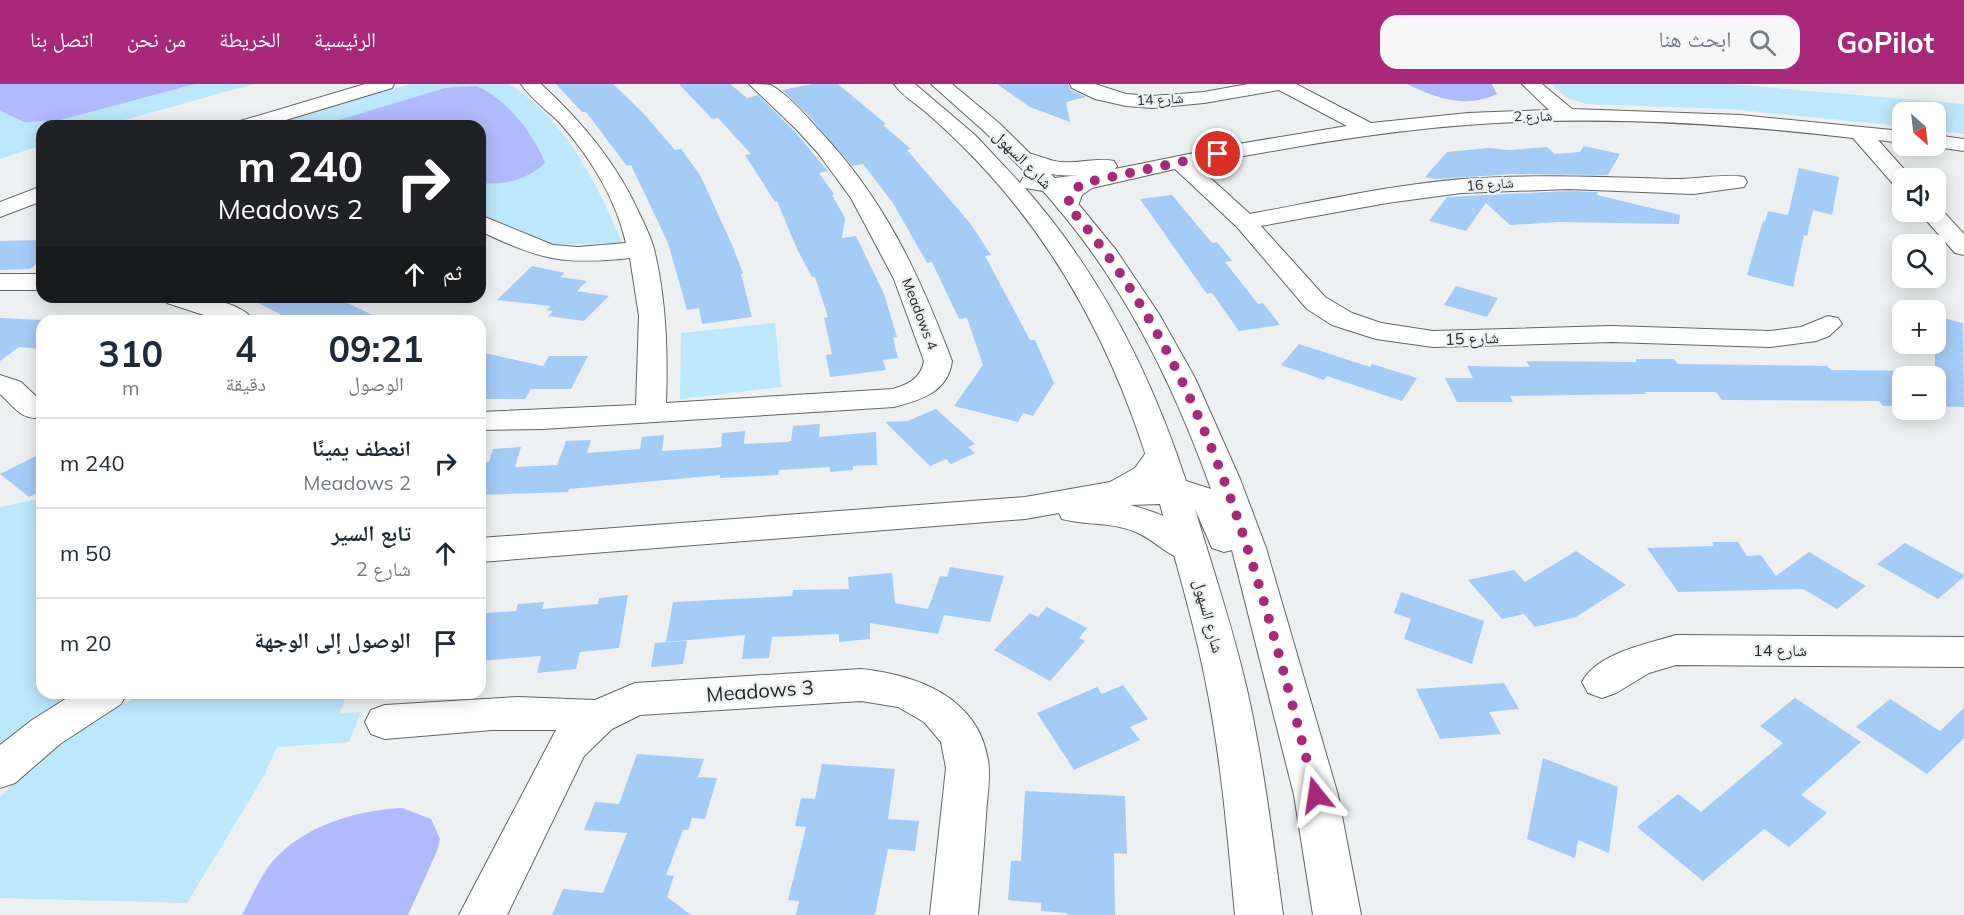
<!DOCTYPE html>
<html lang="ar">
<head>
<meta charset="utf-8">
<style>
  body { margin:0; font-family:Mulish,"Noto Naskh Arabic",sans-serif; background:#f6f6f7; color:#1f2937; direction:rtl; height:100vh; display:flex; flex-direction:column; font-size:22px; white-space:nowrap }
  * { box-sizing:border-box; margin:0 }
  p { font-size:20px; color:#747a83 }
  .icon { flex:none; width:33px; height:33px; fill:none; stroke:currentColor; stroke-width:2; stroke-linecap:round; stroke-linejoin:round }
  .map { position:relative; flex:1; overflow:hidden; direction:ltr }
  .drawer { position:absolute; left:36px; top:231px; width:450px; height:384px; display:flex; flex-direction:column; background:#fff; border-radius:18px; box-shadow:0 3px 15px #0003; direction:rtl }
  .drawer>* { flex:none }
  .guide { position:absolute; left:36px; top:36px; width:450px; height:183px; border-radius:18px; box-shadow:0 3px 15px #0003; direction:rtl; background:#202124; color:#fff; overflow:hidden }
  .needle { width:39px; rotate:152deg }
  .fabs { position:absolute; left:1892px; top:18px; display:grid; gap:12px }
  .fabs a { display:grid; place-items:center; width:54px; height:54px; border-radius:12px; background:#fff; box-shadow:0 3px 15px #0003; font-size:30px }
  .pin { position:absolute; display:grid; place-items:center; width:51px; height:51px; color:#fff; margin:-26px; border:3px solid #fff; border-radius:50%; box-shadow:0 2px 6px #0007 }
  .me { position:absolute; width:66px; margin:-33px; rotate:345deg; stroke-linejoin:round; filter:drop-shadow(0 0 4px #0008) }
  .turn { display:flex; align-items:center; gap:21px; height:126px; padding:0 24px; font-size:27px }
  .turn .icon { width:78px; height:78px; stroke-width:2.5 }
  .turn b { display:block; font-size:42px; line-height:51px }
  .then { display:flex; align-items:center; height:57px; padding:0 24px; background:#0003; gap:12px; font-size:22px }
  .eta { display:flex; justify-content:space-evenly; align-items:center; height:102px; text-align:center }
  .eta b { font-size:36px; font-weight:700; line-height:42px }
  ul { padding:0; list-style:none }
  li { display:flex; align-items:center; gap:18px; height:90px; padding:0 24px; border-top:2px solid #e0e1e3 }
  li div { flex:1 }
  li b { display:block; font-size:22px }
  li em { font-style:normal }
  header { display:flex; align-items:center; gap:36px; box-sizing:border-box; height:84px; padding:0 30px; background:#a8297a; color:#fff }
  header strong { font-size:28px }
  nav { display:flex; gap:33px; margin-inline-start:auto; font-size:21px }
  .search { width:420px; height:54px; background:#f6f6f7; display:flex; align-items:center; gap:15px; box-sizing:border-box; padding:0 21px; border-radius:18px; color:#747a83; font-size:22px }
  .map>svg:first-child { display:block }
</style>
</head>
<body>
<header>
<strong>GoPilot</strong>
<div class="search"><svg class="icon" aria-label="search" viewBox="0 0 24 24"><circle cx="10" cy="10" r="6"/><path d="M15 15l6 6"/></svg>ابحث هنا</div>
<nav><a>الرئيسية</a><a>الخريطة</a><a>من نحن</a><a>اتصل بنا</a></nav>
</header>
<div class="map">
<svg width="1964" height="831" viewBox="0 0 1964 831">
  <rect width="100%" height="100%" fill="#ecf0f1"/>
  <path fill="#bde7fb" d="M195,0H254L103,42H42V61L0,75V27L24,38L57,37Z
    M410,0H509C565,34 598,101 622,159L545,161L480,130V42H264Z
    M1552,0H1729L1964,20V50L1935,46V28H1902V42L1730,25L1586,20L1567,14Z
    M775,239L781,303L680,315L681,249Z
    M42,414V609H83L0,666V423Z
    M144,609H347L340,629L361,628L349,658L277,663L264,692L187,819L0,814V713C42,670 92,637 144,609Z"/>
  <path fill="#afbbfc" d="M0,0H195L57,37L24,38L0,27Z
    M1407,0H1492L1497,10C1466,25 1435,14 1407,0Z
    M476,2C506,14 533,49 545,79C527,96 505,101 480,99V42H319L445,4Z
    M402,724L431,735L440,755L437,767L408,831H242C251,814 260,793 272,778C303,742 356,726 402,724Z"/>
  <path fill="#a5cbf7" d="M556,0H613L644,30L675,66L681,65L700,91L733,163L743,189L741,190L752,233L702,240L699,224L687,226L668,159L631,81L627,82L586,28H582Z
    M679,0H730L747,14L758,11L795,48L828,87L819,89L834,110L832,111L845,134L842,154L856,152L884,210L897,253L893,254L898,274L883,276L886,286L830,293L826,271L832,270L824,234L828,233L815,193H812L797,165L777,117L775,118L745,71L751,70L718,34L712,35Z
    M812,0H838L886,40L883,41L911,65L907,66L970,139L991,171L985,172L1030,256H1035L1054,299L1033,332L1023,329L1018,338L954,322L983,281L967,234L959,235L932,178L927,179L893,119L863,80L852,82L809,32L782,6Z
    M997,0H1068L1071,6L1086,13L1066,18L1070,38L1030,23Z
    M1584,62L1620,70L1608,91L1514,90L1436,95L1425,93L1447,68L1489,64L1509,66L1547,63L1555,70L1580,68Z
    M1799,84L1839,93L1832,131L1813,126L1807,152L1804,151L1793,203L1747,191L1763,137L1765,138L1768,127L1788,131Z
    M1568,107L1598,108L1597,111L1680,131L1679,140L1559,138L1510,141L1486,119L1466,147L1429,137L1447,113Z
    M1172,111L1212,159L1217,158L1232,177L1225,178L1258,220L1263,219L1280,241L1239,247L1212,209L1207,210L1140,115Z
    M42,156V175L30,185L0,186V157Z
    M532,182L565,189L560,193L587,197L577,207L609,212L584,237L548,232L553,227L546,226L551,222L497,216Z
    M1456,202L1498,214L1487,233L1444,221Z
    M247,213H335L385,237H293Z
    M1935,232L1963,239L1964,323L1935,322V292H1902V322H1883L1879,317L1722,316L1716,308H1644L1646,310L1510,312L1513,318H1457L1445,294H1473L1467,282L1530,283L1526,277L1636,278V275H1674L1678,280L1827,282L1831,286L1935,287Z
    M0,234L42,236V265L19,263L0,277Z
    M1299,260L1370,283L1372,280L1417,294L1402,317L1327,292L1324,296L1281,281Z
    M480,268L543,282L549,272H588L571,305H531L525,315H480Z
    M936,325L975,360L968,363L975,369L951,380L946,375L930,382L885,338L907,337Z
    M820,340L819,353L876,348L877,381L853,382V386L830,388V383L779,386L778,391L720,394V391L569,405L568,408L480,411V379L489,378L493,365L521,363L515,383L557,381L566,357L591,356L587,369L640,365L642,353L664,351L662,367L713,364L721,363L722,349L745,347L744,360L786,358L791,357L793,342Z
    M42,369V406L29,413L0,390Z
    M1712,458H1738L1747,472L1761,471L1776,492L1809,468L1866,502L1837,525L1803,505L1678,508L1647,464L1714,462Z
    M1905,459L1964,491V493L1938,515L1877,480Z
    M1576,467L1626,501L1576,533L1535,543L1524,530L1502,535L1468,496L1514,486L1525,498Z
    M950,483L1004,492L990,538L944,531L938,550L870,539V555L839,558V550L772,553L769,574L742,575L745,551L666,558L673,518L792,512L793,506L849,505L848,493L892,489L895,519L928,525L940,492L947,493Z
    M1401,508L1484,537L1472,580L1404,555L1411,535L1394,529Z
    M628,511L619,564L580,568L576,585L537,589L541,572L480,577V543L485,529L516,527L518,520L544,518L542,525L598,520L599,514Z
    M1047,523L1087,544L1079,554L1085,557L1050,597L994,566L1030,529L1038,533Z
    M687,557L683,580L651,583L655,559Z
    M1504,599L1519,625L1489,628L1501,650L1440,655L1416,605Z
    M1123,601L1148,635L1130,643L1140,656L1074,686L1037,629L1097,603L1102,610Z
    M1795,614L1861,658L1801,711L1827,729L1789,763L1764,745L1703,797L1637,743L1678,710L1701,728L1783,659L1760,642Z
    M1890,615L1940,647L1964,624V654L1927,690L1856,643Z
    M637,670L704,675L698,693L717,694L705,735L692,734L688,746H683L666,791L674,792L667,813L691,831H552L563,805L603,809L627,749L584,746L595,718L619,720Z
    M1543,674L1618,703L1609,769L1578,756L1575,774L1527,755Z
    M822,680L895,685L888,735L919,737L915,767L888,765L875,831H796L799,817L788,816L806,743L795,742L801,714L815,715Z
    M1025,707L1125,712L1127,770L1114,769L1115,831H1067V829L1041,827V819L1008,816L1011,777H1021Z"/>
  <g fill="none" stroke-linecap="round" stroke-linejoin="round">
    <defs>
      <path id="minor" d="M365,0H394L392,4L266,42H234L237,38Z
        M521,0H541C582,38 617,79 640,131C645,141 651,154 654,165C666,214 668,267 666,319L893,305C909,300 921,294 924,277L894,195L851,114L818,69L797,46L749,0C755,0 765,0 771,1C788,11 805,30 818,45C885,116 918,188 952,277C948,308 921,316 894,323L542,345L480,346V328L636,321L639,232L630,174C562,181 541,176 480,147V131L553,161L578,163L626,159C616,115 590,73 560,39C547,26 531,15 521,0Z
        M1070,0H1095L1126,10L1152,12L1204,8L1248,0H1296L1371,39L1468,29L1549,26L1522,0H1542L1572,25L1740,31L1902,47V59L1878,56L1912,94H1902V103L1894,101L1853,54C1725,39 1595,31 1466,41C1375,48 1286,64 1196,81L1250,130C1320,117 1391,101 1462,95C1532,90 1601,93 1671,95C1693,96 1725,89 1744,93L1747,98L1744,103L1693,110L1568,105L1461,109L1387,119L1261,142L1325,213L1352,229L1381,239L1433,247L1612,242L1770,247L1801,243L1828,232L1838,234L1842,240L1829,252L1816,257L1770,263L1612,258L1433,263L1376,255L1332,241L1307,225L1237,143L1175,85L1092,104L1082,111L1076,127L1068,129L1060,127L1056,122C1059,105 1070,96 1086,91C1067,93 1023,90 1012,74L1015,69C1031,66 1046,77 1061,78C1079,80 1097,73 1114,77L1117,82L1115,85L1238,60L1347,42L1279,6L1204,19L1152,24L1126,22L1095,15L1072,4Z
        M1935,51L1964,55V67L1928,62H1935Z
        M42,102V117L0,133V118Z
        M1935,122L1939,123L1964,150V171L1955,169L1919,128H1935Z
        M0,190H42V206H0Z
        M163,213C189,213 238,213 254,237H222L167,219Z
        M0,291L21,298L42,318V333C22,338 14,322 0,310Z
        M1161,360L1172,363L1177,370C1166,395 1143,412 1116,418C1147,424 1191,438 1207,466L1202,475C1176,482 1162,461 1140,450C1114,437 1088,442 1062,435L1059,429L1025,435L480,478V454L1025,413L1110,398L1135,384L1150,363Z
        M1676,551L1964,553V583L1676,581L1649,589L1616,609L1602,614L1588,609L1582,598C1597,569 1647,560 1676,551Z
        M861,585C917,591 978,613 988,676C991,694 987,713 986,731C984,764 981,798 978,831H930L946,684L941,658L924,638L898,623L861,617L640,631L612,645L584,672L507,831H459L556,646H492L385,655L371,650L365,638L371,626L385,621L518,613L595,616L635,599Z
        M75,609H127L121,620L60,660L15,699L0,704V661L32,636Z"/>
      <path id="major" d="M894,0H915L975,51L1020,99L1023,94L1030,93L985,48L931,0H952L999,39L1055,94L1094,89L1102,91L1105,96L1102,101L1067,106L1116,166L1159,230L1195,294L1240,395L1266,464L1338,711L1361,831H1313L1294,711L1232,466L1224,468L1212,464L1195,425C1213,486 1234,547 1248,610C1264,682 1273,757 1283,831H1235C1228,757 1222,683 1208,610C1196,545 1177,483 1160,420L1101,422L1089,419L1085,411L1089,403L1101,400L1154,398C1121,284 1069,179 990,91C970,69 950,49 928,30C917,20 902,12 894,0ZM1025,104L1043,107C1121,194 1172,296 1211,405L1186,397C1151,290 1100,189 1025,104Z"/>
    </defs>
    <use href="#minor" stroke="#626566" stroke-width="2"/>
    <use href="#major" stroke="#626566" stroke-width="2"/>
    <use href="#minor" fill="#fff" fill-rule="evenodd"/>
    <use href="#major" fill="#fff" fill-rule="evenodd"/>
  </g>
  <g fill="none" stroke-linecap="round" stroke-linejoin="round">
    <path stroke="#a8297a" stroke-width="10" stroke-dasharray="0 18" d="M1218,70L1083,99L1070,110L1068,122C1212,286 1262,506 1316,711"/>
  </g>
  <g text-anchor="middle" stroke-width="4.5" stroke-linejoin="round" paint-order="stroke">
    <g font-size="14" fill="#262728" stroke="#ecf0f1">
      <text transform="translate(1160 15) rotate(-3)" y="5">شارع 14</text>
      <text transform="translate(1533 32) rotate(-1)" y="5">شارع 2</text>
      <text transform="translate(1490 100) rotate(-4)" y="5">شارع 16</text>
      <text transform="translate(920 230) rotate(69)" y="5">Meadows 4</text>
    </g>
    <g font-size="16" fill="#262728" stroke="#ecf0f1">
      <text transform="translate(1023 75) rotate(45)" y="6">شارع السهول</text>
      <text transform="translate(1472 254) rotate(-2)" y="6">شارع 15</text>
      <text transform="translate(1209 532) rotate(75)" y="6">شارع السهول</text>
      <text x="1780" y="572">شارع 14</text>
    </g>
    <g font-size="20" fill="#262728" stroke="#ecf0f1">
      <text transform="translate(760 607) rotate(-4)" y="7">Meadows 3</text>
    </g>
  </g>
</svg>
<div class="fabs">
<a><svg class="needle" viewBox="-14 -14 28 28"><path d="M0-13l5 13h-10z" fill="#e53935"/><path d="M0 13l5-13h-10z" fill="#747a83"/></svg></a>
<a><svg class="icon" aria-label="sound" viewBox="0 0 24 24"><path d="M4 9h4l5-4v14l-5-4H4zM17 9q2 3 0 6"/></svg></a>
<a><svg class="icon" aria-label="search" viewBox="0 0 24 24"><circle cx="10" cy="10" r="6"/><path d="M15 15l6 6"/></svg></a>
<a>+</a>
<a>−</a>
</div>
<div class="pin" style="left:1218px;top:70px;background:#d93025"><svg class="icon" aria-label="arrive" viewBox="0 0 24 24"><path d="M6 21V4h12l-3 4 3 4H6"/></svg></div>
<svg class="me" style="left:1316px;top:711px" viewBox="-20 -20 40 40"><path d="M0-17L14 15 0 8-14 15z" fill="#a8297a" stroke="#fff" stroke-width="4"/></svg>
<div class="guide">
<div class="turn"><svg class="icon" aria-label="right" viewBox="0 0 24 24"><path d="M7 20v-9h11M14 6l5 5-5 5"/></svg><div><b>240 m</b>Meadows 2</div></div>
<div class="then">ثم<svg class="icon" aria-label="ahead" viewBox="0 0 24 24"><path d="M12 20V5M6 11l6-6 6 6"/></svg></div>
</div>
<section class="drawer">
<div class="eta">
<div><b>09:21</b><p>الوصول</p></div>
<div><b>4</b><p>دقيقة</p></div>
<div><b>310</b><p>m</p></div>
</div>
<ul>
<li><svg class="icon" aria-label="right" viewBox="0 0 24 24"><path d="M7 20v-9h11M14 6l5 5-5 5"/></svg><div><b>انعطف يمينًا</b><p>Meadows 2</p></div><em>240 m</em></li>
<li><svg class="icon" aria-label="ahead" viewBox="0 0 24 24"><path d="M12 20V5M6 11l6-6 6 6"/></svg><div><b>تابع السير</b><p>شارع 2</p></div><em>50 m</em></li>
<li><svg class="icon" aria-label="arrive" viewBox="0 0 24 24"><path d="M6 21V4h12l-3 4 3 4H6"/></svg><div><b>الوصول إلى الوجهة</b></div><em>20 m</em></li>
</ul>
</section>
</div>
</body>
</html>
